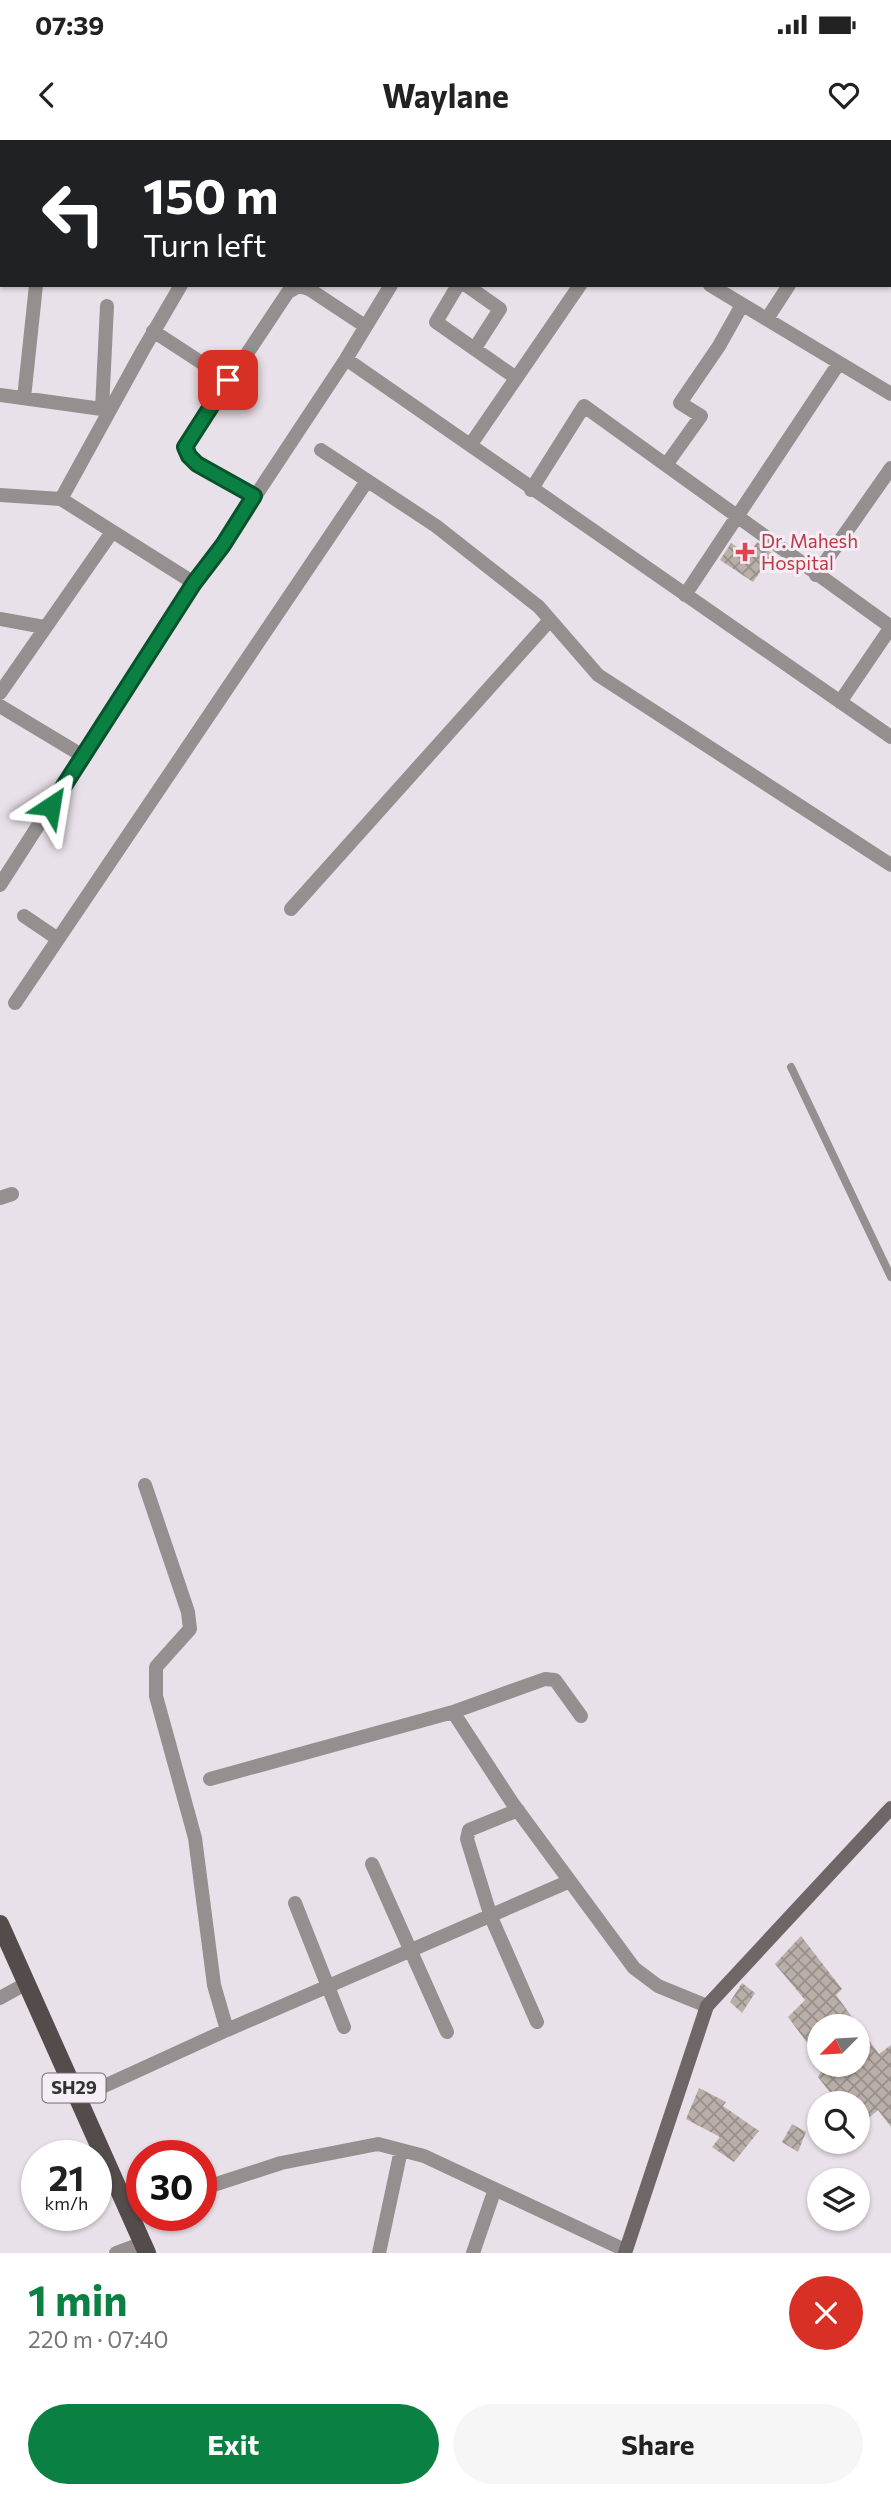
<!DOCTYPE html>
<html lang="en">
<head>
<meta charset="utf-8">
<style>
  body { margin:0; font-family:Commissioner,sans-serif; background:#f6f6f6; color:#222; height:100vh; display:flex; flex-direction:column; font-size:26px; white-space:nowrap }
  * { box-sizing:border-box; margin:0 }
  p { font-size:23px; color:#767676 }
  .icon { flex:none; width:38px; height:38px; fill:none; stroke:currentColor; stroke-width:2; stroke-linecap:round; stroke-linejoin:round }
  .map { position:relative; height:2113px; overflow:hidden }
  .side { display:flex; flex-direction:column; background:#fff; flex:1 }
  .side>* { flex:none }
  .banner { position:absolute; left:0px; top:0px; width:892px; height:147px; box-shadow:0 2px 5px #0004; background:#202124; color:#fff; overflow:hidden }
  .needle { width:46px; rotate:246deg }
  .buttons { position:absolute; left:807px; top:1874px; display:grid; gap:14px }
  .buttons a { display:grid; place-items:center; width:63px; height:63px; border-radius:50%; background:#fff; box-shadow:0 2px 5px #0004; font-size:35px }
  .speed { position:absolute; left:21px; top:2000px; display:flex; gap:14px; font-size:35px; font-weight:700; text-align:center }
  .speed>* { display:grid; place-content:center; width:91px; height:91px; border-radius:50%; background:#fff; box-shadow:0 2px 5px #0004; line-height:1 }
  .speed small { font-size:18px; font-weight:400 }
  .speed .limit { border:10px solid #d22; background:#fff; color:#111 }
  .pin { position:absolute; display:grid; place-items:center; width:60px; height:60px; color:#fff; margin:-30px; border-radius:14px; box-shadow:0 4px 10px #0006 }
  .me { position:absolute; width:77px; margin:-38px; rotate:33deg; stroke-linejoin:round; filter:drop-shadow(0 0 5px #0008) }
  .turn { display:flex; align-items:center; gap:24px; height:147px; padding:0 28px; font-size:32px }
  .turn .icon { width:91px; height:91px; stroke-width:2.5 }
  .turn b { display:block; font-size:49px; line-height:60px }
  .round { display:grid; place-items:center; flex:none; width:74px; height:74px; border-radius:37px; background:#f6f6f6 }
  .head { display:flex; align-items:center; justify-content:space-between; height:119px; padding:0 28px }
  h1 { font-size:42px; font-weight:700; line-height:52px; color:#0b8043 }
  .button { display:flex; gap:14px; margin-top:auto; padding:14px 28px }
  .button a { flex:1; height:80px; border-radius:42px; background:#0b8043; color:#fff; font-size:28px; font-weight:700; line-height:80px; text-align:center }
  .button a+a { background:#f6f6f6; color:#222 }
  .status { display:flex; justify-content:space-between; align-items:center; height:49px; padding:0 35px; background:#fff; direction:ltr }
  .status svg { height:19px; fill:currentColor }
  header { display:flex; justify-content:space-between; align-items:center; height:91px; padding:0 28px; background:#fff; font-size:32px; font-weight:700 }
  .map>svg:first-child { display:block }
</style>
</head>
<body>
<div class="status"><b>07:39</b><svg viewBox="0 0 49 12"><path d="M0 12V9h3v3zM5 12V6h3v6zM10 12V3h3v9zM15 12V0h3v12zM26 1h20v11H26zM47 4h2v5h-2z"/></svg></div>
<header><svg class="icon" aria-label="back" viewBox="0 0 24 24"><path d="M15 5l-7 7 7 7"/></svg>Waylane<svg class="icon" aria-label="heart" viewBox="0 0 24 24"><path d="M12 20l-8-8c-3-5 5-10 8-4 3-6 11-1 8 4z"/></svg></header>
<div class="map">
<svg width="891" height="2113" viewBox="0 0 891 2113">
  <defs>
    <pattern id="building-cross-hatch" width="8" height="8" patternUnits="userSpaceOnUse" patternTransform="scale(1.75)"><rect width="8" height="8" fill="#b9afa8"/><path d="M0 0l8 8M0 8l8-8" fill="none" stroke="#978f8a"/></pattern>
  </defs>
  <rect width="100%" height="100%" fill="#e9e1e9"/>
  <path fill="url(#building-cross-hatch)" d="M757,402L773,414L753,442L720,420L731,403L749,415Z
    M801,1796L842,1849L836,1855L879,1914L891,1905V1987L878,1970L858,1987V1964H839L818,1937L825,1925H858V1886H819V1919L788,1877L805,1860L775,1824Z
    M742,1843L755,1853L742,1873L730,1862Z
    M699,1948L726,1962L723,1966L759,1991L734,2022L712,2007L720,1997L686,1979Z
    M792,1984L806,1992L798,2012L782,2002Z"/>
  <g fill="none" stroke-linecap="round" stroke-linejoin="round">
    <path stroke="#958f8f" stroke-width="8" d="M791,927L891,1137"/>
    <path stroke="#958f8f" stroke-width="14" d="M94,0L97,2
      M193,0L196,2
      M846,0L848,2
      M20,2V0
      M272,2L273,0
      M488,2L489,0
      M677,2L678,0
      M775,2L776,0
      M0,51L2,52
      M458,145L436,182L516,238
      M466,145L500,169L475,208
      M710,145L891,254
      M767,179L789,145
      M153,191L228,240
      M346,219L891,597
      M0,255L109,270
      M24,258L36,145
      M102,269L107,166
      M471,304L580,145
      M321,310L436,386L539,467L598,535L891,725
      M666,325L701,276L680,263L719,206L742,165
      M531,350L584,266L891,487L840,562
      M0,355L61,359L194,443
      M254,356L197,324L189,316L185,307L288,152L299,146L309,149L365,186
      M61,359L143,210L181,145
      M816,435L891,328
      M685,455L839,223
      M0,479L44,487
      M0,553L112,392
      M0,566L83,616
      M0,745L194,443L223,405L346,219L391,145
      M291,769L550,480
      M24,776L58,799
      M15,863L367,341
      M0,1058L12,1054
      M145,1345L188,1472L190,1489L156,1527V1556L195,1698L214,1845L227,1890L570,1741
      M453,1572L545,1539L555,1540L581,1576
      M210,1639L453,1572L513,1664L634,1828L658,1846L707,1866
      M518,1670L469,1690L467,1699L491,1777L537,1882
      M372,1724L447,1892
      M295,1763L344,1887
      M0,1858L27,1843
      M78,1958L227,1890
      M201,2049L281,2023L378,2004L424,2016L625,2110
      M116,2113L143,2103
      M379,2113L401,2010
      M473,2113L495,2049"/>
    <path stroke="#6f6767" stroke-width="14" d="M625,2113L707,1866L891,1668"/>
    <path stroke="#544b4b" stroke-width="18" d="M0,1784L147,2113"/>
  </g>
  <g fill="none" stroke-linecap="round" stroke-linejoin="round">
    <defs>
      <path id="route" d="M51,666L194,443L223,405L254,356L197,324L189,316L185,307L228,240"/>
    </defs>
    <use href="#route" stroke="#07532c" stroke-width="18"/>
    <use href="#route" stroke="#0b8043" stroke-width="12"/>
  </g>
  <path fill="#e0444e" stroke="#f6eef7" stroke-width="2.5" d="M741.5 401.5h7v7h7v7h-7v7h-7v-7h-7v-7h7z"/>
  <g text-anchor="middle" stroke-width="6" stroke-linejoin="round" paint-order="stroke">
    <rect fill="#f6eef7" stroke="#6e6a6f" stroke-width="2" x="42.5" y="1933.5" width="63" height="29" rx="5"/>
    <g font-size="18" font-weight="bold" fill="#343135">
      <text x="74" y="1954">SH29</text>
    </g>
    <g font-size="19" fill="#be3a42" stroke="#f6eef7" text-anchor="start">
      <text x="761" y="408">Dr. Mahesh<tspan x="761" dy="22">Hospital</tspan></text>
    </g>
  </g>
</svg>
<div class="buttons">
<a><svg class="needle" viewBox="-14 -14 28 28"><path d="M0-13l5 13h-10z" fill="#e53935"/><path d="M0 13l5-13h-10z" fill="#767676"/></svg></a>
<a><svg class="icon" aria-label="search" viewBox="0 0 24 24"><circle cx="10" cy="10" r="6"/><path d="M15 15l6 6"/></svg></a>
<a><svg class="icon" aria-label="layers" viewBox="0 0 24 24"><path d="M12 4l9 5-9 5-9-5zM3 14l9 5 9-5"/></svg></a>
</div>
<div class="speed"><div>21<small>km/h</small></div><div class="limit">30</div></div>
<div class="pin" style="left:228px;top:240px;background:#d93025"><svg class="icon" aria-label="arrive" viewBox="0 0 24 24"><path d="M6 21V4h12l-3 4 3 4H6"/></svg></div>
<svg class="me" style="left:51px;top:666px" viewBox="-20 -20 40 40"><path d="M0-17L14 15 0 8-14 15z" fill="#0b8043" stroke="#fff" stroke-width="4"/></svg>
<div class="banner">
<div class="turn"><svg class="icon" aria-label="left" viewBox="0 0 24 24"><path d="M17 20v-9H6M10 6l-5 5 5 5"/></svg><div><b>150 m</b>Turn left</div></div>
</div>
</div>
<section class="side">
<div class="head"><div><h1>1 min</h1><p>220 m · 07:40</p></div><a class="round" style="background:#d93025;color:#fff"><svg class="icon" aria-label="close" viewBox="0 0 24 24"><path d="M6 6l12 12M18 6L6 18"/></svg></a></div>
<div class="button"><a>Exit</a><a>Share</a></div>
</section>
</body>
</html>
